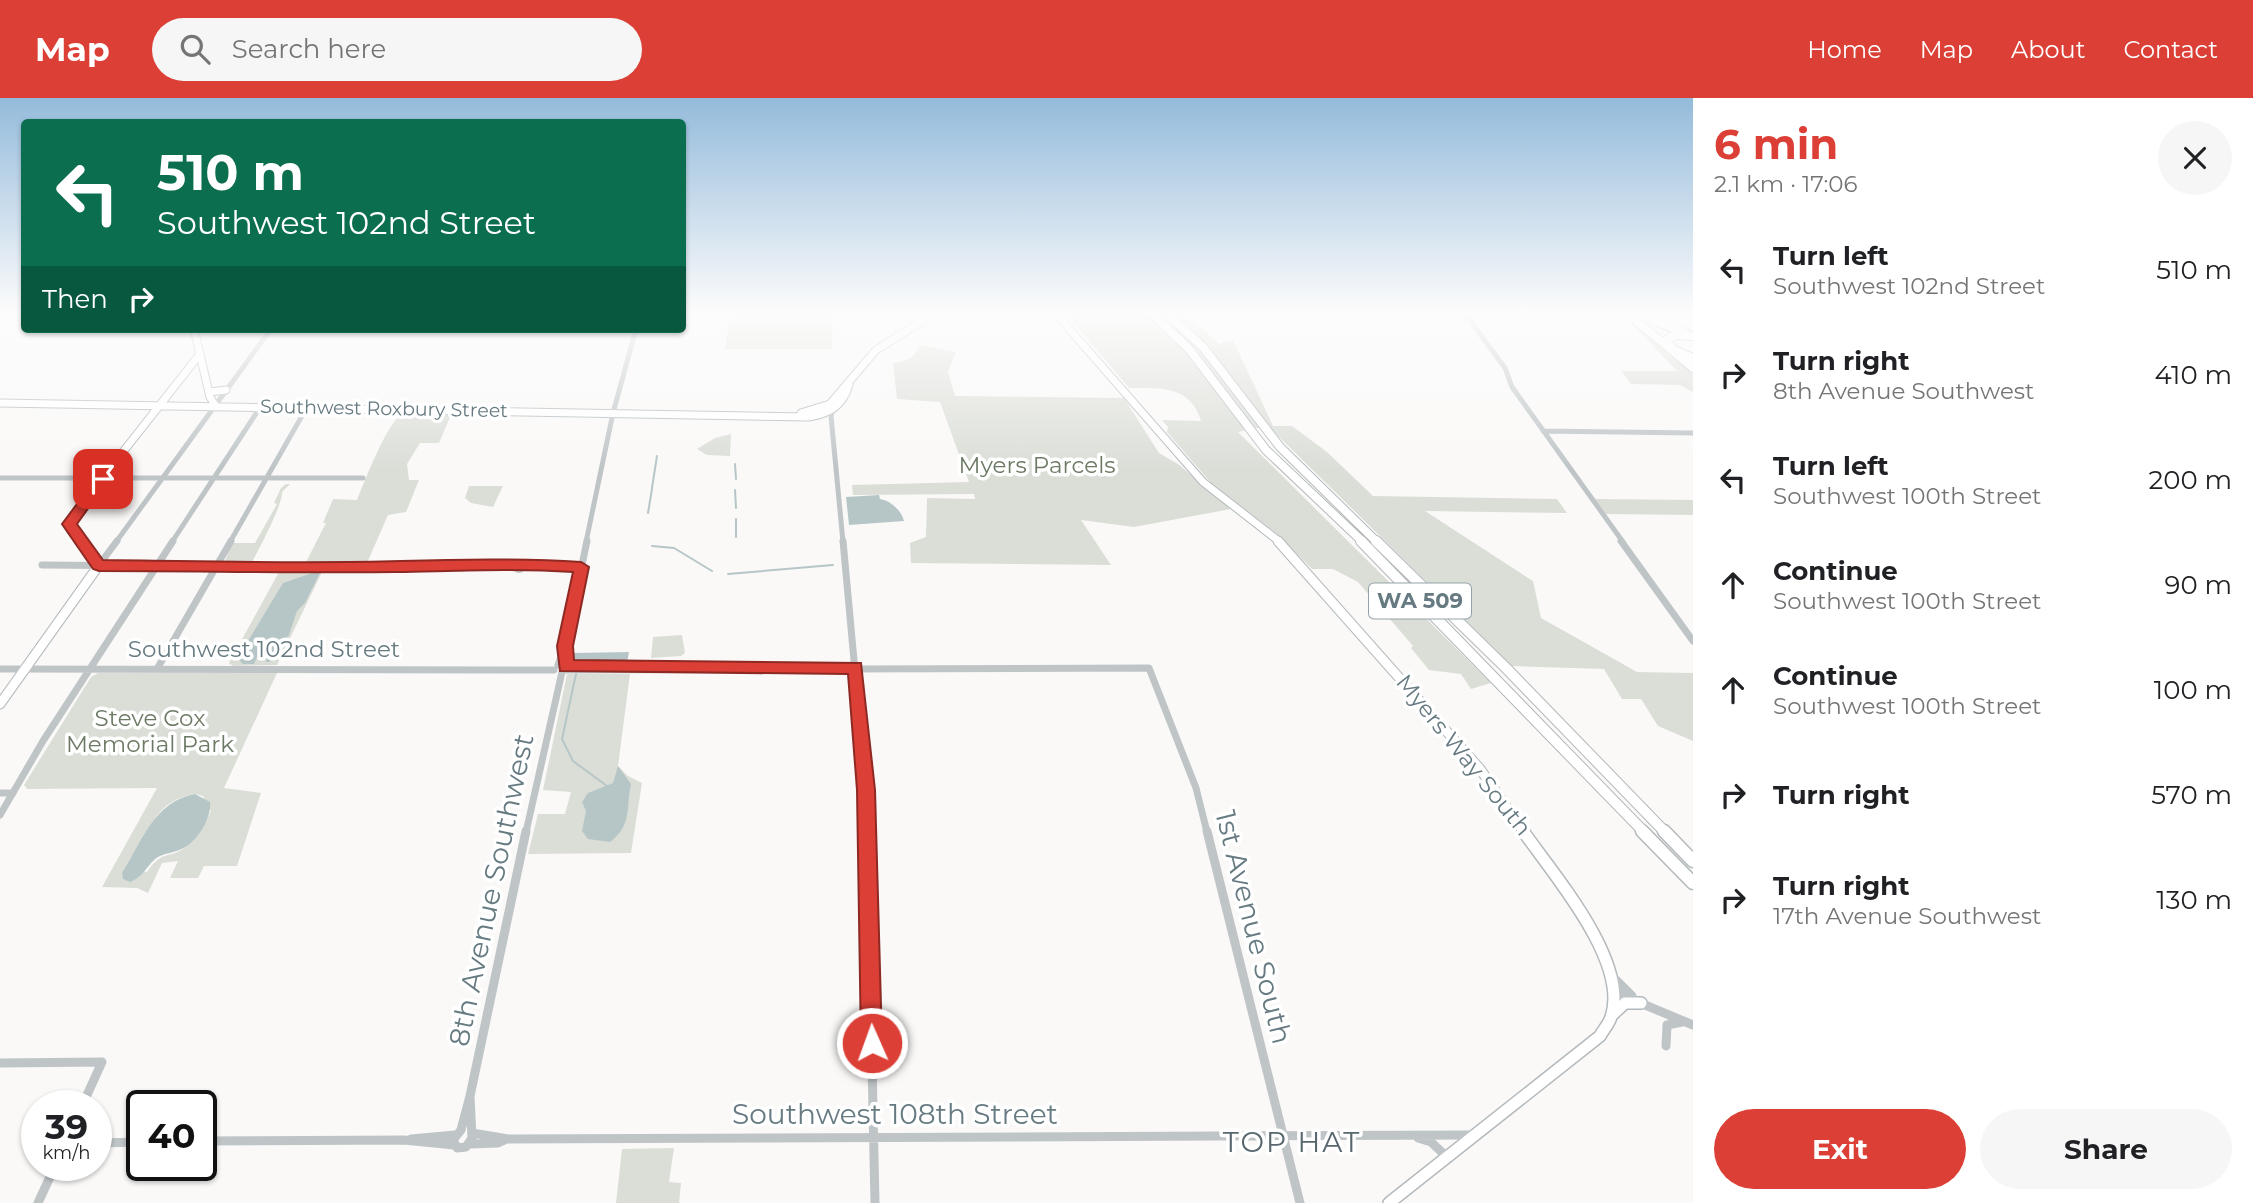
<!DOCTYPE html>
<html lang="en">
<head>
<meta charset="utf-8">
<style>
  body { margin:0; font-family:Montserrat,sans-serif; background:#f6f6f6; color:#202124; height:100vh; display:flex; flex-direction:column; font-size:26px; white-space:nowrap }
  * { box-sizing:border-box; margin:0 }
  p { font-size:23px; color:#757577 }
  .icon { flex:none; width:38px; height:38px; fill:none; stroke:currentColor; stroke-width:2; stroke-linecap:round; stroke-linejoin:round }
  .map { position:relative; flex:1; overflow:hidden }
  .side { display:flex; flex-direction:column; background:#fff; width:560px }
  .side>* { flex:none }
  .hud { position:absolute; left:21px; top:21px; width:665px; height:214px; border-radius:7px; box-shadow:0 2px 5px #0004; background:#0b6e4f; color:#fff; overflow:hidden }
  .speed { position:absolute; left:21px; top:992px; display:flex; gap:14px; font-size:35px; font-weight:700; text-align:center }
  .speed>* { display:grid; place-content:center; width:91px; height:91px; border-radius:50%; background:#fff; box-shadow:0 2px 5px #0004; line-height:1 }
  .speed small { font-size:18px; font-weight:400 }
  .speed .limit { border:4px solid #111; border-radius:10px; background:#fff; color:#111 }
  .pin { position:absolute; display:grid; place-items:center; width:60px; height:60px; color:#fff; margin:-30px; border-radius:14px; box-shadow:0 4px 10px #0006 }
  .me { position:absolute; width:77px; margin:-38px; rotate:358deg; stroke-linejoin:round; filter:drop-shadow(0 0 5px #0008) }
  .turn { display:flex; align-items:center; gap:24px; height:147px; padding:0 21px; font-size:32px }
  .turn .icon { width:91px; height:91px; stroke-width:2.5 }
  .turn b { display:block; font-size:49px; line-height:60px }
  .then { display:flex; align-items:center; height:66px; padding:0 21px; background:#0003; gap:14px; font-size:26px }
  .round { display:grid; place-items:center; flex:none; width:74px; height:74px; border-radius:37px; background:#f6f6f6 }
  .overview { display:flex; align-items:center; justify-content:space-between; height:119px; padding:0 21px }
  h1 { font-size:42px; font-weight:700; line-height:52px; color:#db3f36 }
  .primary-button { display:flex; gap:14px; margin-top:auto; padding:14px 21px }
  .primary-button a { flex:1; height:80px; border-radius:42px; background:#db3f36; color:#fff; font-size:28px; font-weight:700; line-height:80px; text-align:center }
  .primary-button a+a { background:#f6f6f6; color:#202124 }
  ul { padding:0; list-style:none }
  li { display:flex; align-items:center; gap:21px; height:105px; padding:0 21px }
  li div { flex:1 }
  li b { display:block; font-size:26px }
  li em { font-style:normal }
  header { display:flex; align-items:center; gap:42px; box-sizing:border-box; height:98px; padding:0 35px; background:#db3f36; color:#fff }
  header strong { font-size:33px }
  nav { display:flex; gap:38px; margin-inline-start:auto; font-size:24px }
  .search { width:490px; height:63px; background:#f6f6f6; display:flex; align-items:center; gap:18px; box-sizing:border-box; padding:0 24px; border-radius:38px; color:#757577; font-size:26px }
  main { display:flex; flex:1; min-height:0 }
  .map>svg:first-child { display:block }
</style>
</head>
<body>
<header>
<strong>Map</strong>
<div class="search"><svg class="icon" aria-label="search" viewBox="0 0 24 24"><circle cx="10" cy="10" r="6"/><path d="M15 15l6 6"/></svg>Search here</div>
<nav><a>Home</a><a>Map</a><a>About</a><a>Contact</a></nav>
</header>
<main>
<div class="map">
<svg width="1693" height="1105" viewBox="0 0 1693 1105">
  <rect width="100%" height="100%" fill="#faf9f8"/>
  <path fill="#dbded7" fill-rule="evenodd" d="M730,217H833L832,251H725Z
    M1067,217H1187L1219,246L1233,242L1273,328H1292L1327,354L1373,398L1557,401L1567,415L1425,413L1533,483L1541,520L1637,574L1693,575V643L1658,628L1641,601H1622L1604,571L1512,568L1268,328L1238,334L1491,585L1471,591L1461,576L1429,572L1411,550L1413,548L1358,484L1333,471H1312L1276,435L1211,385L1167,334L1168,329L1162,322L1201,323C1191,287 1159,290 1129,290Z
    M1616,217C1640,217 1649,238 1664,253C1672,261 1683,266 1693,271V294L1680,287L1631,286L1621,273H1677L1625,219Z
    M920,247L956,254L948,274L955,298L1124,300L1159,355L1178,366L1231,411L1134,429L1081,422L1111,467L911,465L910,445L926,439L927,400L975,401L974,396L853,397L852,387L969,384L940,304L897,301L893,265C907,263 914,260 920,247Z
    M404,315L451,317L439,345H420L407,366L409,382H419L406,414L388,417L367,465L305,466L326,425H323L333,401L357,402C365,383 388,321 404,315Z
    M731,336L730,358L707,357L697,351L715,340Z
    M286,386H290L282,394C283,406 259,451 252,464L225,463L232,445H255L277,406L274,405L281,390Z
    M469,388H503L493,409L471,405L465,400Z
    M1595,401L1693,402V417L1606,416Z
    M280,472H323L277,567L233,568L229,565Z
    M682,537L685,555L681,558L651,560L653,539Z
    M98,575H277L224,690L261,695L237,768H204L198,780H170L178,763L162,765L148,795L137,790L102,789L157,690L27,691L24,687L91,579ZM195,696L203,698L211,713C205,727 197,740 184,750C167,762 163,751 147,774L126,769C152,740 148,704 195,696Z
    M567,576H630L618,668L628,678L642,685L631,755L528,756L538,716H565L571,694L543,692Z
    M674,1050L669,1084L681,1085L679,1105H616L622,1051Z"/>
  <path fill="#b6c6c7" d="M879,397L880,401C890,402 902,413 904,423L849,427L846,399Z
    M318,473L320,475L305,505L297,513L284,552L269,564H266L267,555L257,559L254,566H243L239,562L242,553L283,485Z
    M629,554L627,565H570L572,555Z
    M618,668L631,686C626,709 632,728 610,744L588,741L582,733L586,713L582,704L588,695L613,685Z
    M195,696L210,704C212,721 196,746 179,752C173,755 165,755 158,759C147,766 145,778 130,784L123,781L122,775C142,744 154,703 195,696Z"/>
  <g fill="none" stroke-linecap="round" stroke-linejoin="round">
    <path stroke="#b6c6c7" stroke-width="2" d="M735,366L736,381
      M652,390L657,358
      M735,392L736,410
      M648,415L652,391
      M736,421V439
      M652,448L674,450L712,473
      M728,476L833,467
      M576,576L562,641L573,663L607,688"/>
    <defs>
      <path id="major-far2" d="M1057,217L1203,384L1280,444
        M194,231L210,299L215,307
        M210,294L226,292
        M0,305L808,319C829,316 843,308 849,287
        M801,315L830,306L876,252L932,217
        M80,444L71,433V420L200,256"/>
      <path id="major-far1" d="M1278,443L1480,671L1524,734
        M0,606L99,467L79,443"/>
      <path id="major" d="M1612,917L1625,905H1641
        M1389,1105L1600,938C1603,932 1609,926 1611,919C1630,864 1553,776 1523,733"/>
      <path id="highway-far2" d="M1153,217L1189,251L1266,352L1363,444
        M1168,217L1203,249L1280,349L1377,444
        M1629,217L1693,270
        M1639,217L1684,234
        M1662,217L1693,228
        M1693,238L1675,237L1666,242L1674,252L1693,260"/>
      <path id="highway-far1" d="M1361,443L1644,734
        M1376,443L1506,570L1665,734"/>
      <path id="highway" d="M1642,733L1693,785
        M1664,733L1693,763"/>
    </defs>
    <use href="#major-far2" stroke="#b3b9bc" stroke-width="9"/>
    <use href="#major-far1" stroke="#b3b9bc" stroke-width="11"/>
    <use href="#major" stroke="#b3b9bc" stroke-width="14"/>
    <use href="#highway-far2" stroke="#b3b9bb" stroke-width="10"/>
    <use href="#highway-far1" stroke="#b3b9bb" stroke-width="12"/>
    <use href="#highway" stroke="#b3b9bb" stroke-width="15"/>
    <path stroke="#bfc5c7" stroke-width="5" d="M1466,217L1505,270L1512,289L1623,444
      M834,308L831,318L843,444
      M1543,333L1693,335
      M0,380H363
      M116,444L271,231
      M172,444L261,308
      M230,444L307,309
      M586,444L613,315L636,231"/>
    <path stroke="#bfc5c7" stroke-width="7" d="M843,443L866,692L867,734
      M1621,443L1693,543
      M515.5 468a3.5 3.5 0 1 1 7 0a3.5 3.5 0 1 1-7 0Z
      M523,466L581,469
      M42,467L279,469L455,466
      M99,467L117,443
      M461,470L516,466
      M558,567L565,548L587,443
      M0,571L554,572
      M157,571L231,443
      M565,572L1149,570L1196,690L1207,734
      M0,695H13
      M0,717L43,643L173,443
      M526,734L562,574"/>
    <path stroke="#bfc5c7" stroke-width="9" d="M867,733L875,1105
      M1207,733L1300,1105
      M1614,880L1632,898
      M1614,894L1693,927
      M1666,948L1667,927L1682,924
      M0,965L102,964L82,1008
      M470,998L472,1040L466,1049L457,1050L453,1042L461,1032Z
      M470,998L526,733
      M472,1035L508,1041L1473,1037
      M1418,1040L1431,1044L1447,1059
      M411,1041L455,1037
      M201,1043L404,1042L454,1047
      M96,1045L142,1044
      M470,1046L498,1045L507,1041
      M38,1105L55,1068"/>
    <use href="#major-far2" stroke="#fff" stroke-width="7"/>
    <use href="#major-far1" stroke="#fff" stroke-width="9"/>
    <use href="#major" stroke="#fff" stroke-width="11"/>
    <use href="#highway-far2" stroke="#fff" stroke-width="8"/>
    <use href="#highway-far1" stroke="#fff" stroke-width="10"/>
    <use href="#highway" stroke="#fff" stroke-width="12"/>
  </g>
  <linearGradient id="sky" x2="0" y2="1"><stop stop-color="#94bbdb"/><stop offset="0.58" stop-color="#fdfcfc"/><stop offset="1" stop-color="#fdfcfc" stop-opacity="0"/></linearGradient>
  <rect width="1693" height="371" fill="url(#sky)"/>
  <path fill="#db3f36" stroke="#8e2923" stroke-width="2" d="M103,376L109,381L77,426L103,462C202,463 302,466 401,463C461,461 521,460 581,464L589,469L573,548L574,562L861,565L875,692L882,945L879,952L872,956L864,952L861,945L857,692L848,576L560,573L557,548L573,474C514,470 456,473 397,474C298,475 198,473 99,473L93,471L62,426L98,378Z"/>
  <g text-anchor="middle" stroke-width="7" stroke-linejoin="round" paint-order="stroke">
    <g font-size="19" fill="#667a81" stroke="#fff">
      <text transform="translate(384 310) rotate(1)" y="7">Southwest Roxbury Street</text>
    </g>
    <rect fill="#fff" stroke="#94a2a7" stroke-width="2" x="1369" y="485.5" width="102" height="35" rx="5"/>
    <g font-size="21" font-weight="bold" fill="#667a81">
      <text x="1420" y="510">WA 509</text>
    </g>
    <g font-size="23" fill="#6c7a65" stroke="#fff">
      <text x="1037" y="375">Myers Parcels</text>
      <text x="150" y="628">Steve Cox<tspan x="150" dy="26">Memorial Park</tspan></text>
    </g>
    <g font-size="23" fill="#667a81" stroke="#fff">
      <text x="264" y="559">Southwest 102nd Street</text>
      <text transform="translate(1464 657) rotate(51)" y="8">Myers Way South</text>
    </g>
    <g font-size="28" fill="#667a81" stroke="#fff">
      <text transform="translate(491 792) rotate(-78)" y="10">8th Avenue Southwest</text>
      <text transform="translate(1254 829) rotate(76)" y="10">1st Avenue South</text>
      <text x="895" y="1026">Southwest 108th Street</text>
    </g>
    <g font-size="28" letter-spacing="2" fill="#58676d" stroke="#fff">
      <text x="1292" y="1054">TOP HAT</text>
    </g>
  </g>
</svg>
<div class="speed"><div>39<small>km/h</small></div><div class="limit">40</div></div>
<div class="pin" style="left:103px;top:381px;background:#d93025"><svg class="icon" aria-label="arrive" viewBox="0 0 24 24"><path d="M6 21V4h12l-3 4 3 4H6"/></svg></div>
<svg class="me" style="left:872px;top:945px" viewBox="-20 -20 40 40"><circle r="17" fill="#db3f36" stroke="#fff" stroke-width="3"/><path d="M0-11L8 9 0 5-8 9z" fill="#fff"/></svg>
<div class="hud">
<div class="turn"><svg class="icon" aria-label="left" viewBox="0 0 24 24"><path d="M17 20v-9H6M10 6l-5 5 5 5"/></svg><div><b>510 m</b>Southwest 102nd Street</div></div>
<div class="then">Then<svg class="icon" aria-label="right" viewBox="0 0 24 24"><path d="M7 20v-9h11M14 6l5 5-5 5"/></svg></div>
</div>
</div>
<section class="side">
<div class="overview"><div><h1>6 min</h1><p>2.1 km · 17:06</p></div><a class="round"><svg class="icon" aria-label="close" viewBox="0 0 24 24"><path d="M6 6l12 12M18 6L6 18"/></svg></a></div>
<ul>
<li><svg class="icon" aria-label="left" viewBox="0 0 24 24"><path d="M17 20v-9H6M10 6l-5 5 5 5"/></svg><div><b>Turn left</b><p>Southwest 102nd Street</p></div><em>510 m</em></li>
<li><svg class="icon" aria-label="right" viewBox="0 0 24 24"><path d="M7 20v-9h11M14 6l5 5-5 5"/></svg><div><b>Turn right</b><p>8th Avenue Southwest</p></div><em>410 m</em></li>
<li><svg class="icon" aria-label="left" viewBox="0 0 24 24"><path d="M17 20v-9H6M10 6l-5 5 5 5"/></svg><div><b>Turn left</b><p>Southwest 100th Street</p></div><em>200 m</em></li>
<li><svg class="icon" aria-label="ahead" viewBox="0 0 24 24"><path d="M12 20V5M6 11l6-6 6 6"/></svg><div><b>Continue</b><p>Southwest 100th Street</p></div><em>90 m</em></li>
<li><svg class="icon" aria-label="ahead" viewBox="0 0 24 24"><path d="M12 20V5M6 11l6-6 6 6"/></svg><div><b>Continue</b><p>Southwest 100th Street</p></div><em>100 m</em></li>
<li><svg class="icon" aria-label="right" viewBox="0 0 24 24"><path d="M7 20v-9h11M14 6l5 5-5 5"/></svg><div><b>Turn right</b></div><em>570 m</em></li>
<li><svg class="icon" aria-label="right" viewBox="0 0 24 24"><path d="M7 20v-9h11M14 6l5 5-5 5"/></svg><div><b>Turn right</b><p>17th Avenue Southwest</p></div><em>130 m</em></li>
</ul>
<div class="primary-button"><a>Exit</a><a>Share</a></div>
</section>
</main>
</body>
</html>
